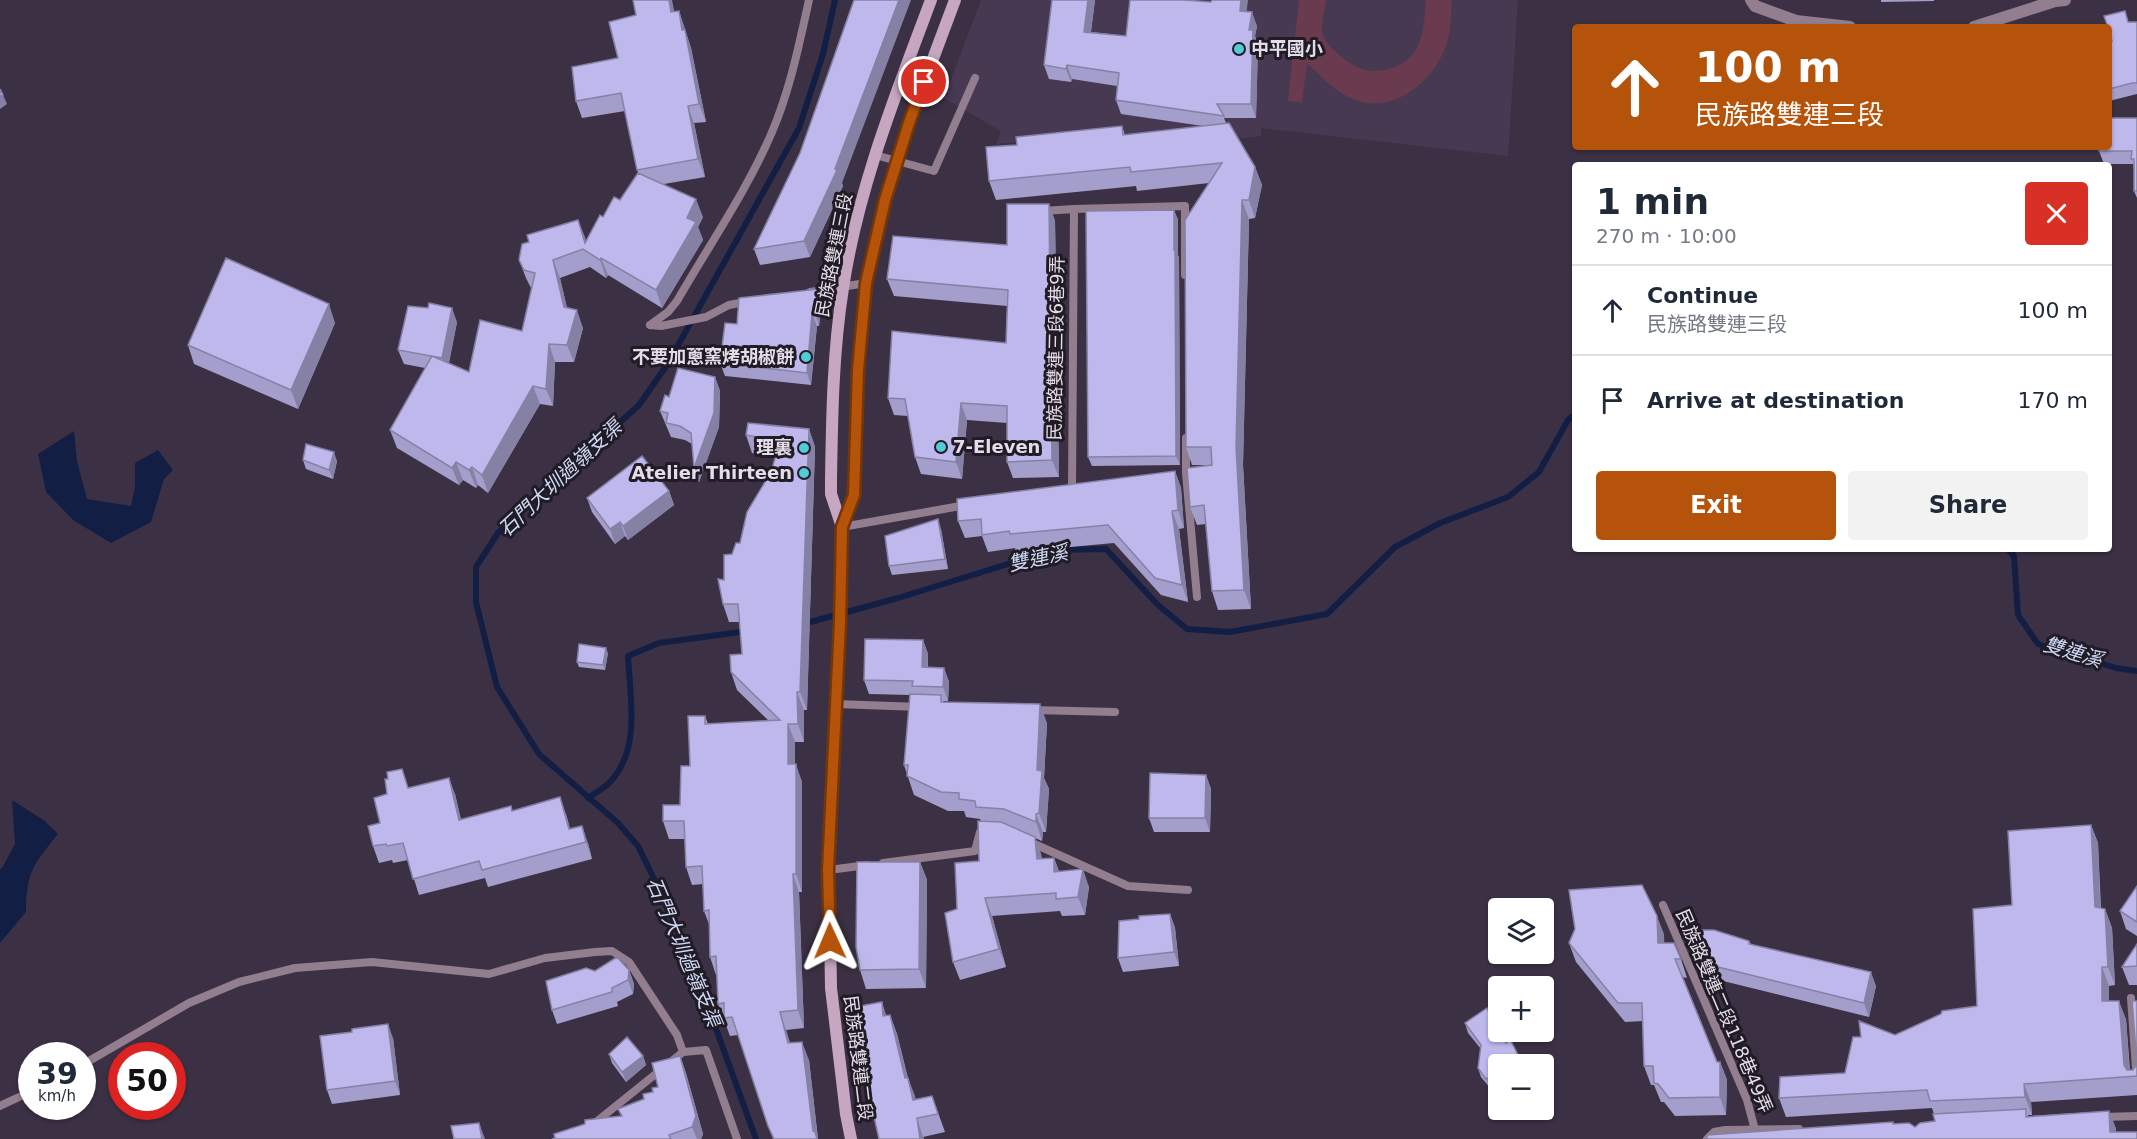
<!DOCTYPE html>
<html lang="en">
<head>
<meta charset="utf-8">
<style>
  body { margin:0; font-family:"DejaVu Sans","Noto Sans TC",sans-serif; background:#f2f2f3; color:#1f2937; height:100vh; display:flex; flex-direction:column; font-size:22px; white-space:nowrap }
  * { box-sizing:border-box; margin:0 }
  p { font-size:20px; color:#747a83 }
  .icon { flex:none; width:33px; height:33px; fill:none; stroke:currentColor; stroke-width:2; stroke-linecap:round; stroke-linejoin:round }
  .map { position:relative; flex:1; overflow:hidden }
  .drawer { position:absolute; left:1572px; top:162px; width:540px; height:390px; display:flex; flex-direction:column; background:#fff; border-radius:6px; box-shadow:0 2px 4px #0004 }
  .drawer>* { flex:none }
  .top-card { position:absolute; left:1572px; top:24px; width:540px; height:126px; border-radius:6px; box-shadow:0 2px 4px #0004; background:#b45309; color:#fff; overflow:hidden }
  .buttons { position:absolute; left:1488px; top:898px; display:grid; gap:12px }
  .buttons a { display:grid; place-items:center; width:66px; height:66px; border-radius:6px; background:#fff; box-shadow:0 2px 4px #0004; font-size:30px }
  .speed { position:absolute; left:18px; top:1042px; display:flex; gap:12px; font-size:30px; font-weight:700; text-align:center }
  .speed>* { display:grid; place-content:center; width:78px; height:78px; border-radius:50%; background:#fff; box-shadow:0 2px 4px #0004; line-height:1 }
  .speed small { font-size:15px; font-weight:400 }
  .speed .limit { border:9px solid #d22; background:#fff; color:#111 }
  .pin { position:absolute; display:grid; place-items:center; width:51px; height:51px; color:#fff; margin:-26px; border:3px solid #fff; border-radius:50%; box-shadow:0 2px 6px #0007 }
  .me { position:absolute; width:66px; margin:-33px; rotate:359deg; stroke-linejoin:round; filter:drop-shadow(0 0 4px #0008) }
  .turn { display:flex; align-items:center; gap:21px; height:126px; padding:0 24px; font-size:27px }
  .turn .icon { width:78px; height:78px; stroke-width:2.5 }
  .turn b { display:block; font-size:42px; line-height:51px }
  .round { display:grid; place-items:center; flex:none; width:63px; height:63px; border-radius:6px; background:#f2f2f3 }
  .head { display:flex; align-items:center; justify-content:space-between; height:102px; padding:0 24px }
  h1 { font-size:36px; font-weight:700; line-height:45px }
  .primary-button { display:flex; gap:12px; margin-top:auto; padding:12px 24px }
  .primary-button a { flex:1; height:69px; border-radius:6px; background:#b45309; color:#fff; font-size:24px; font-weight:700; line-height:69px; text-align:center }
  .primary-button a+a { background:#f2f2f3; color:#1f2937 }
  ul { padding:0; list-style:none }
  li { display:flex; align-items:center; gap:18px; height:90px; padding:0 24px; border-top:2px solid #e0e1e3 }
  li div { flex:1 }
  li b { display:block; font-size:22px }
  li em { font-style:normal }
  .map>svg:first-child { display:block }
</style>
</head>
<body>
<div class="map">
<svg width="2137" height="1139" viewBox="0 0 2137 1139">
  <rect width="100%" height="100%" fill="#3c3144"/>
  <path fill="#483952" d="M981,0H1518L1508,156L1261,128V136L1131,152L1128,133L996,144L1001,131L944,98Z"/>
  <path fill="#6a3b4f" d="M1299,0H1326C1325,9 1321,23 1322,32C1325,48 1356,71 1372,71C1386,72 1405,65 1413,54C1425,38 1424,18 1426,0H1452C1451,13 1451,29 1447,42C1437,77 1398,113 1359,101C1338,95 1322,77 1307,63L1302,102L1288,101Z"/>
  <path fill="#131e44" d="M74,431L77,461L87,499L131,506L135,487V463L158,450L173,470L164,479L151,522L111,543L73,520L46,492L38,454Z
    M12,800L45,821L58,834C34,864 26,872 26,912L0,943V869L2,868L15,844Z"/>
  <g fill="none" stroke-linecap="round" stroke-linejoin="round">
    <path stroke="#131e44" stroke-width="6" d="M2008,549L2014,556L2018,615L2038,644L2116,668L2137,671
      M803,624L898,598L1053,550L1106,549L1158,605L1187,629L1230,632L1327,614L1395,547L1440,523L1508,497L1539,472L1568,420L1575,414
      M588,798C595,793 605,788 611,781C641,748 630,697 628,656L659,643L748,631
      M756,1139L695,971L662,895L638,846L618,823L539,754L497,687L476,602V567L498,533L639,405L667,365L799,128L823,54L835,0"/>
    <path stroke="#927e8e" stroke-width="8" d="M875,155L934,171L975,78
      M1042,211L1074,209
      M810,292L866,283
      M650,325L668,312L677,301C708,247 748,189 772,132C790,90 799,45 809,0
      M650,325L661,326L706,317L729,305L750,301
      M1186,438V473L1197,597
      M1072,488L1074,209L1185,206V275
      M842,527L966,505
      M836,704L920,707
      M1032,710L1115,712
      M1030,842L1128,886L1188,890
      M883,863L975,851L980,832H986
      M829,870L867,865
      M1663,905L1747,1100L1755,1130
      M2131,998L2137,1083
      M82,1065L189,1003L239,982L295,968L372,962L489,974L545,958L595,952L612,951L629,962L677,1035L683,1052L706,1050L737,1139
      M0,1106L32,1091
      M2103,1117L2137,1116
      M591,1126L683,1052
      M1707,1139L1714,1132L1725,1130L1799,1129"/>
    <path stroke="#927e8e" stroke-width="12" d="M1751,0L1755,6L1796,21L1850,27
      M1974,27L2055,1L2065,0"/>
    <path stroke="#c6a6c0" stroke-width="12" d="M842,527L831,494V479C832,415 833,351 843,288C858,188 896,94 931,0
      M851,1139L846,1114L831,988L829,870L840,623L842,527L854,495L858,370L866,283L886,200L909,123L955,0"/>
  </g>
  <path fill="#a39ecb" d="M1052,0H1095L1091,32L1126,36L1247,12L1257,26L1255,36L1258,44L1256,118H1224L1226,123L1255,167L1262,185L1255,218L1249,219L1243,465L1251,609L1218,610L1212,591L1206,524L1197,525L1190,507L1212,465H1192L1186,447L1209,183L1137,191L1136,186L996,200L989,181L1017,145L1122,126L1125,135L1203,126L1121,114L1116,100L1117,86L1072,79L1071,82L1049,79L1044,65Z
    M1881,0H1934V1L1881,2Z
    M679,11L691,48L706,122L694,123L705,177L664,184L703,217L698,227L703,240L662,308L608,275L606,278L590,267L560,278L567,308L583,328L574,362H555L553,406L540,404L488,493L478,485L476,488L463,480L459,485L397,448L390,430L425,368L404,364L398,350L457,322L449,363L469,372L522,331L532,288H531L526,278L519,260L586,241L603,217L620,200L638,173L625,111L582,118L576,101L618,58L636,15Z
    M2129,22H2137V94L2109,101V42L2112,41Z
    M2137,118V198L2134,191V168L2133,164H2104L2099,151Z
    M800,153L842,183L843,186L810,257L760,265L754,249Z
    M1049,204L1055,221L1059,477L1013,478L1007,462V423L967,420L962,479L921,474L915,457L908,416L894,415L888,398L1006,343L1007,306L894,296L887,279L1007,245Z
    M1174,210L1178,220V255L1179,258L1180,465L1092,466L1088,457Z
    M818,289L822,302L819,326H817L811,385L725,376L720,363Z
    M335,323L298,409L194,364L188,345Z
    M715,377L720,391L719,427L699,482L694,468L692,444L685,440L671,437L660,411L669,397Z
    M809,429L815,447L807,710H804V742H795V764L802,782V892H799L804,1028L786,1030L790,1043L809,1060L818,1139H773L738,1035L730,1036L718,1004L717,975H716L710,957L709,924L704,911L703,884L692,885L686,867L685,839H669L663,821L680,805L705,716L708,724L769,721L737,690L731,672L742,654L739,622H729L723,604L724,580L732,554L740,543L770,476L775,457L752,453L746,435Z
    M303,460L337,461L333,479L306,469Z
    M1175,471L1181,488L1184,528L1179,529L1188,602L1161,595L1114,543L1016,552L1015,548L988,552L982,536L965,538L958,521Z
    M669,491L674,505L628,540L625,536L615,544L592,512L587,498Z
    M941,529L948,569L892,575L889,566Z
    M923,640L928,654V667L944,668L949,682L948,701H943L944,702L1047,723L1044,778L1049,789L1046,832H1043L1042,841L1035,838L1041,854L1042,859L1054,858L1059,871L1089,887L1085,915L1062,916L1060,911L992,916L1006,967L960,980L953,962L957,909L979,861L981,821L980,819L966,817L964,811H948L914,795L904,765L910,695L869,694L864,680Z
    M608,653L605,670L579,667L577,662Z
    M1206,775L1211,789L1210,832H1154L1149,818Z
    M409,788L455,794L461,820L512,811L566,814L570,829L588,843L592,859L488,887L485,878L419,895L408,860L393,863L392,860L379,863L373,846L380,823Z
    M2091,825L2098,843L2101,908L2105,909L2112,928L2115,985L2109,986V1001L2126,1019L2130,1070H2133L2137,1064V1001V1095L2031,1102L2032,1115H2028V1116L2109,1111L2116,1129V1132L1707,1139L1894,1124L1915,1127L1935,1121L1934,1114L1932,1108L1786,1117L1779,1098L1845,1073L1895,1035L1977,1006L2012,905Z
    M920,862L927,880L926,988L866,989L860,970Z
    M2137,886V936L2126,929L2120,911Z
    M1170,914L1175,928L1179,966L1123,972L1118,958L1139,919Z
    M1664,934V943L1681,959L1687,978L1683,977L1717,1062H1720L1727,1080L1726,1115L1675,1116L1664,1102H1661L1654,1085H1651L1644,1066L1643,1021L1625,1022L1576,962L1569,943Z
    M1749,941L1751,944L1876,986L1869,1017L1715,979H1702L1689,948H1699Z
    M2137,944V985H2129L2122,967Z
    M629,970L634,984L633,994L617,1002L618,1006L557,1024L552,1010L595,971Z
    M886,1015H890L897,1034L908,1078L915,1099L932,1096L945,1132L923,1137L924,1139H879Z
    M1465,1023L1506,1043L1521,1061L1498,1065V1084L1490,1088L1481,1077L1478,1068L1481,1049L1468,1033Z
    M393,1038L400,1095L332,1104L327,1090Z
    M609,1054L643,1056L646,1065L626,1082L612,1063Z
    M680,1056L686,1073L703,1134L701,1139H552L621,1116L618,1109L644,1099L658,1087Z"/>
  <path fill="#8581a5" d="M669,0H672L678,30L671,12Z
    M899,0H911L842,183L843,186L810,257L804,241L835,169Z
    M1088,0H1095L1089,45L1084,32Z
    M1241,0H1248L1245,25L1240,11Z
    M679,11L691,48L706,122L699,104L682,30Z
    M1252,12L1257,26L1255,36L1258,44L1256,118L1251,104L1249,30Z
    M1067,65L1072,79L1071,82L1066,69Z
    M3,95L7,104L0,109V97Z
    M688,106L694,123L705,177L698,159Z
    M1255,167L1262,185L1255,218L1249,200Z
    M696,199L703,217L698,227L703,240L662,308L656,290Z
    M1242,200L1249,219L1243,465L1251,609L1244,590L1236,447Z
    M1049,204L1055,221L1059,477L1052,460Z
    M1174,210L1178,220V255L1179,258L1180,465L1176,456Z
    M578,220L585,237L589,253L585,243Z
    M601,258L608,275L606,278L600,260Z
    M553,260L560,278L571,325L564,307Z
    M818,289L822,302L819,326L815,313Z
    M329,304L335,323L298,409L291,390Z
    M452,308L457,322L447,372L442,358Z
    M577,310L583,328L574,362L567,345Z
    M812,313L817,326L811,385L807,373Z
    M549,344L555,362L553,406L546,389Z
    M715,377L720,391L719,427L699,482L694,468Z
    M533,386L540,404L488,493L482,475Z
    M961,403L967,420L962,479L956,462Z
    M809,429L815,447L807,710L800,692Z
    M334,452L337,461L333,479L329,470Z
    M456,462L463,480L459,485L452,468Z
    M472,467L478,485L476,488L469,470Z
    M1175,471L1181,488L1184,528L1178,510Z
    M669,491L674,505L628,540L623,526Z
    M1172,511L1179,529L1188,602L1182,585Z
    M938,519L941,529L948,569L945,559Z
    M620,522L625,536L615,544L610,529Z
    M923,640L928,654L927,681L922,667Z
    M606,648L608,653L605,670L603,665Z
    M944,668L949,682L948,701L943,687Z
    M797,692L804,710V742L798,724Z
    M1040,704L1047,723L1044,778L1049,789L1046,832L1039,813L1037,770Z
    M788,724L795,742V782L788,764Z
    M796,764L802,782V892L796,874Z
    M1206,775L1211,789L1210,832L1205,818Z
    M449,778L455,794L465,837L459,820Z
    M560,797L566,814L575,846L569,829Z
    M1036,814L1043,832L1042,841L1036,822Z
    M2091,825L2098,843L2101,926L2095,907Z
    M582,826L588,843L592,859L586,842Z
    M1035,837L1041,854L1043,876L1037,859Z
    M1054,858L1060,875L1054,872Z
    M920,862L927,880L926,988L919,969Z
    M1083,869L1089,887L1085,915L1078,897Z
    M793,874L799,892L804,1028L798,1010Z
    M985,898L992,916L1006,967L999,949Z
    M2105,909L2112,928L2115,985L2108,967Z
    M1170,914L1175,928L1179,966L1174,952Z
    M1657,916L1664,934L1665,962L1658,943Z
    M2102,967L2109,986V1019L2102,1001Z
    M629,970L634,984L633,994L628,980Z
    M1871,972L1876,986L1869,1017L1864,1003Z
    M2119,1001L2126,1019L2130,1076L2124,1065Z
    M882,1002L888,1021L883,1016Z
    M780,1012L786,1030L795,1061L788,1043Z
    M890,1015L897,1034L910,1088L908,1078L915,1096L919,1118L905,1078Z
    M388,1024L393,1038L400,1095L395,1081Z
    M802,1042L809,1060L818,1139H816L813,1131Z
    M643,1056L646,1065L626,1082L622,1072Z
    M680,1056L686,1073L703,1134L701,1139H697L692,1127Z
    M1720,1062L1727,1080L1726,1115L1720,1097Z
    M2024,1084L2031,1102L2032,1115L2025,1097Z
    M2109,1111L2116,1129V1139L2110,1132Z
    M917,1118L923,1137L924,1139H920Z
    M479,1123L485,1139H482Z"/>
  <path fill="#beb8ec" stroke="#8581a5" stroke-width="1.5" d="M633,0H669L671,12L679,11L682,30H685L699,104L688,106L698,159L637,170L621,93L576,101L572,67L618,58L609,22L636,15Z
    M854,0H899L835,169L837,170L804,241L754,249L800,153Z
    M1052,0H1088L1084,32L1126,36L1130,0H1184L1211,2L1212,0H1241L1240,11L1252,12L1249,30H1253L1251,104H1217L1224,116L1116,100L1119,73L1067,65L1066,69L1044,65Z
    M2125,11L2128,22H2137V83H2132L2109,89V42L2112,41L2109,31V27H2108L2104,16Z
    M0,89L3,95L0,97Z
    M2109,118H2137V191H2134V159H2131L2132,151H2099V147H2109Z
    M1229,123L1255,167L1249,200H1242L1236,447L1244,590L1212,591L1204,505L1190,507L1187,468L1212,465L1211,447H1186L1185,220L1222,163L1131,172L1130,167L989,181L986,147L1017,145L1016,137L1122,126L1123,135Z
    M638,173L696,199L687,218L696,222L656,290L601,258L600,260L583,249L553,260L564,307L577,310L567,345L549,344L546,389L533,386L482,475L472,467L469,470L456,462L452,468L390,430L432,356L469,372L480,320L522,331L535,273L524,270L519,260L522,244L529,242L527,235L578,220L585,243L600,215L603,217L614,197L620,200Z
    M1007,204H1049L1052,460L1007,462V406L961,403L956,462L915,457L905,399L888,398L892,331L1006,343L1008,290L887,279L893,236L1007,245Z
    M1174,210V251L1175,249L1176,456L1088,457L1086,211Z
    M226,258L329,304L291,390L188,345Z
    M818,289L815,313H812L807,373L720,363L725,323L737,324L739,298Z
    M429,303L452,308L442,358L398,350L408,306L428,308Z
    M678,368L715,377L714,413L694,468L691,433L680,426L666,423L668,413L660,411L665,395L669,397Z
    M748,423L809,429L800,692H797L798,724H788V764H796V874H793L798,1010L780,1012L788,1043L802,1042L813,1131L815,1132L817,1139H774L768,1126L732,1017L724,1018V1003L718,1004L716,956L710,957L709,910L704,911L702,866L686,867L684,821H663V805H680L681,766H690L688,716H705V724L780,720L731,672L730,655L742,654L738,604H723L718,579L724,580V555L732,554L736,543H740L747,512L765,482L766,476H770L780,441L746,435Z
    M306,444L334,452L329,470L303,460Z
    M642,456L669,491L623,526L620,522L610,529L587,498Z
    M1175,471L1178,510L1172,511L1182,585L1155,578L1108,525L1010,534L1009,531L982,535L981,519L958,521L957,499Z
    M938,519L945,559L889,566L885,536Z
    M865,639L923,640L922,667L944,668L943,687L912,686L913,681L864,680Z
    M579,644L606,648L603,665L577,662Z
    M910,694L941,695V702L1040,704L1037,770L1042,771L1039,813L1036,814V822L1004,809L976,807L975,801L959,799V793L941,792L907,776L908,765H904Z
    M402,769L408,788L449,778L459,820L511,806L512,811L560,797L569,829L582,826L586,842L482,870L479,861L413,879L403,843L387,846L386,844L373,846L368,826L380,823L374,798L387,794L385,779H388L387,772Z
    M1150,773L1206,775L1205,818H1149Z
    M978,821L1001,822L1035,837L1037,859L1054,858V872L1083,869L1078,897L1056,899V893L985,898L999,949L953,962L945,913L957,909L955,863L979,861Z
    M2091,825L2095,907L2105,909L2108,967H2102V1001H2119L2124,1065L2127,1070H2133L2137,1064L2132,1001H2137V1076L2024,1084L2025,1097L1930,1101L1927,1090L1779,1098L1780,1077L1845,1073L1853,1037H1861L1859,1021L1895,1035L1941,1014L1942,1011L1977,1006L1973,909L2012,905L2008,831Z
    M857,862H920L919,969L860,970L856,947Z
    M1642,885L1657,916L1658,943H1674L1681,959H1675L1717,1062H1720V1097L1669,1098L1658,1084L1654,1083L1653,1066H1644L1642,1003H1618L1569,943L1575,929L1569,890Z
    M2137,886V922L2120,911Z
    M1170,914L1174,952L1118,958L1119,921L1139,919V916Z
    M1693,930H1714L1749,941V944L1871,972L1864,1003L1710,965H1697L1689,948H1699Z
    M2137,944V966L2122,967Z
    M617,957L629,970L628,980L612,988V992L552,1010L546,981L586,968L595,971Z
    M882,1002L883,1016L890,1015L905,1078H908L913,1100L932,1096L938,1114L917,1118L920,1139H879L870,1099L860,1006Z
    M1487,1008L1498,1029V1032H1500L1506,1043L1510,1039L1521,1061L1528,1058L1532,1065H1498V1077L1496,1074L1486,1079L1478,1068L1481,1045L1465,1023Z
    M388,1024L395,1081L327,1090L320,1036L352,1032V1029Z
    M627,1037L643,1056L622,1072L609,1054Z
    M680,1056L696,1116L692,1127L669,1135L671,1139H552L555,1138L554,1134L585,1124V1120L622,1116L618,1109L644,1099L643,1094L653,1092L652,1088L658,1087L652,1063Z
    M2026,1109V1117L2109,1111L2110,1132H2137V1139H1707V1135L1893,1122V1124L1909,1123L1915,1127L1920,1123L1935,1121L1933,1114Z
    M479,1123L482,1139H454L451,1126Z"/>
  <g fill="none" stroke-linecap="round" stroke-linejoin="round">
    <defs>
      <path id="route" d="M830,941L828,870L840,623L842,527L854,495L858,370L866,283L885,200L909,123L924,82"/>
    </defs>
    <use href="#route" stroke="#753606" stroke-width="15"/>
    <use href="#route" stroke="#b45309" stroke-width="10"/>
  </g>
  <g fill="#52cbd8" stroke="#201b24" stroke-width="2">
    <circle cx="1239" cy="49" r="6"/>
    <circle cx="806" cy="357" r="6"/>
    <circle cx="941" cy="447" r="6"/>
    <circle cx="804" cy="448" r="6"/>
    <circle cx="804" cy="473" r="6"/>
  </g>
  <g text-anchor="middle" stroke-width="6" stroke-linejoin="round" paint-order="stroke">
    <g font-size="18" font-weight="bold" fill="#e4dde9" stroke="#201b24" text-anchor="end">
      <text x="1251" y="55" text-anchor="start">中平國小</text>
      <text x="794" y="363">不要加蔥窯烤胡椒餅</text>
      <text x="953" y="453" text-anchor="start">7-Eleven</text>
      <text x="792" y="454">理裏</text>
      <text x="792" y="479">Atelier Thirteen</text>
    </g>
    <g font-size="18" fill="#e4dde9" stroke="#201b24">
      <text transform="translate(834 255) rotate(-79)" y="6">民族路雙連三段</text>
      <text transform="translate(1056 348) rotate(-89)" y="6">民族路雙連三段6巷9弄</text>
      <text transform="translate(1724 1011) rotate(67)" y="6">民族路雙連二段118巷49弄</text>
      <text transform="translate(858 1058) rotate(83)" y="6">民族路雙連二段</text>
    </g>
    <g font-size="20" font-style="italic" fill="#ced9f6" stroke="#201b24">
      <text transform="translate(560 478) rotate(-43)" y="7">石門大圳過嶺支渠</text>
      <text transform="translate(1038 558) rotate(-12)" y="7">雙連溪</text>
      <text transform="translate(2073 652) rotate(17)" y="7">雙連溪</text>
      <text transform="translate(684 952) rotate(67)" y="7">石門大圳過嶺支渠</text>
    </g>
  </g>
</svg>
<div class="buttons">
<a><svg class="icon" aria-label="layers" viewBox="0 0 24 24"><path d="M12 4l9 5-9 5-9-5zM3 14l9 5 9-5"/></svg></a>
<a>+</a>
<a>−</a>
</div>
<div class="speed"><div>39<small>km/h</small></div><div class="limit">50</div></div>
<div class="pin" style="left:924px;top:82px;background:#d93025"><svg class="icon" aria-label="arrive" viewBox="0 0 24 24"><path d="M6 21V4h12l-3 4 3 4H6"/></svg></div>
<svg class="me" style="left:830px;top:941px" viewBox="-20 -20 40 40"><path d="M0-17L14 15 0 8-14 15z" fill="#b45309" stroke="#fff" stroke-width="4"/></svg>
<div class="top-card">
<div class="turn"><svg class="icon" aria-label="ahead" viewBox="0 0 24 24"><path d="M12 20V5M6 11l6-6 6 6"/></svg><div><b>100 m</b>民族路雙連三段</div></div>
</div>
<section class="drawer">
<div class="head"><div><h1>1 min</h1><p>270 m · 10:00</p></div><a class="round" style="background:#d93025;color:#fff"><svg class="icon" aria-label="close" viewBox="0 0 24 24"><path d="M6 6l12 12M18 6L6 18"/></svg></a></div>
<ul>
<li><svg class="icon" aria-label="ahead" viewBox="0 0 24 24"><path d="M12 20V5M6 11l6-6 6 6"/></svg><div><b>Continue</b><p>民族路雙連三段</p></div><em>100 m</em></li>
<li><svg class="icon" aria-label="arrive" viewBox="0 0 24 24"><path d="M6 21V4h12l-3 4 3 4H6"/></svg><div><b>Arrive at destination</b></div><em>170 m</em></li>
</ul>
<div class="primary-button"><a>Exit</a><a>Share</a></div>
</section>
</div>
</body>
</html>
